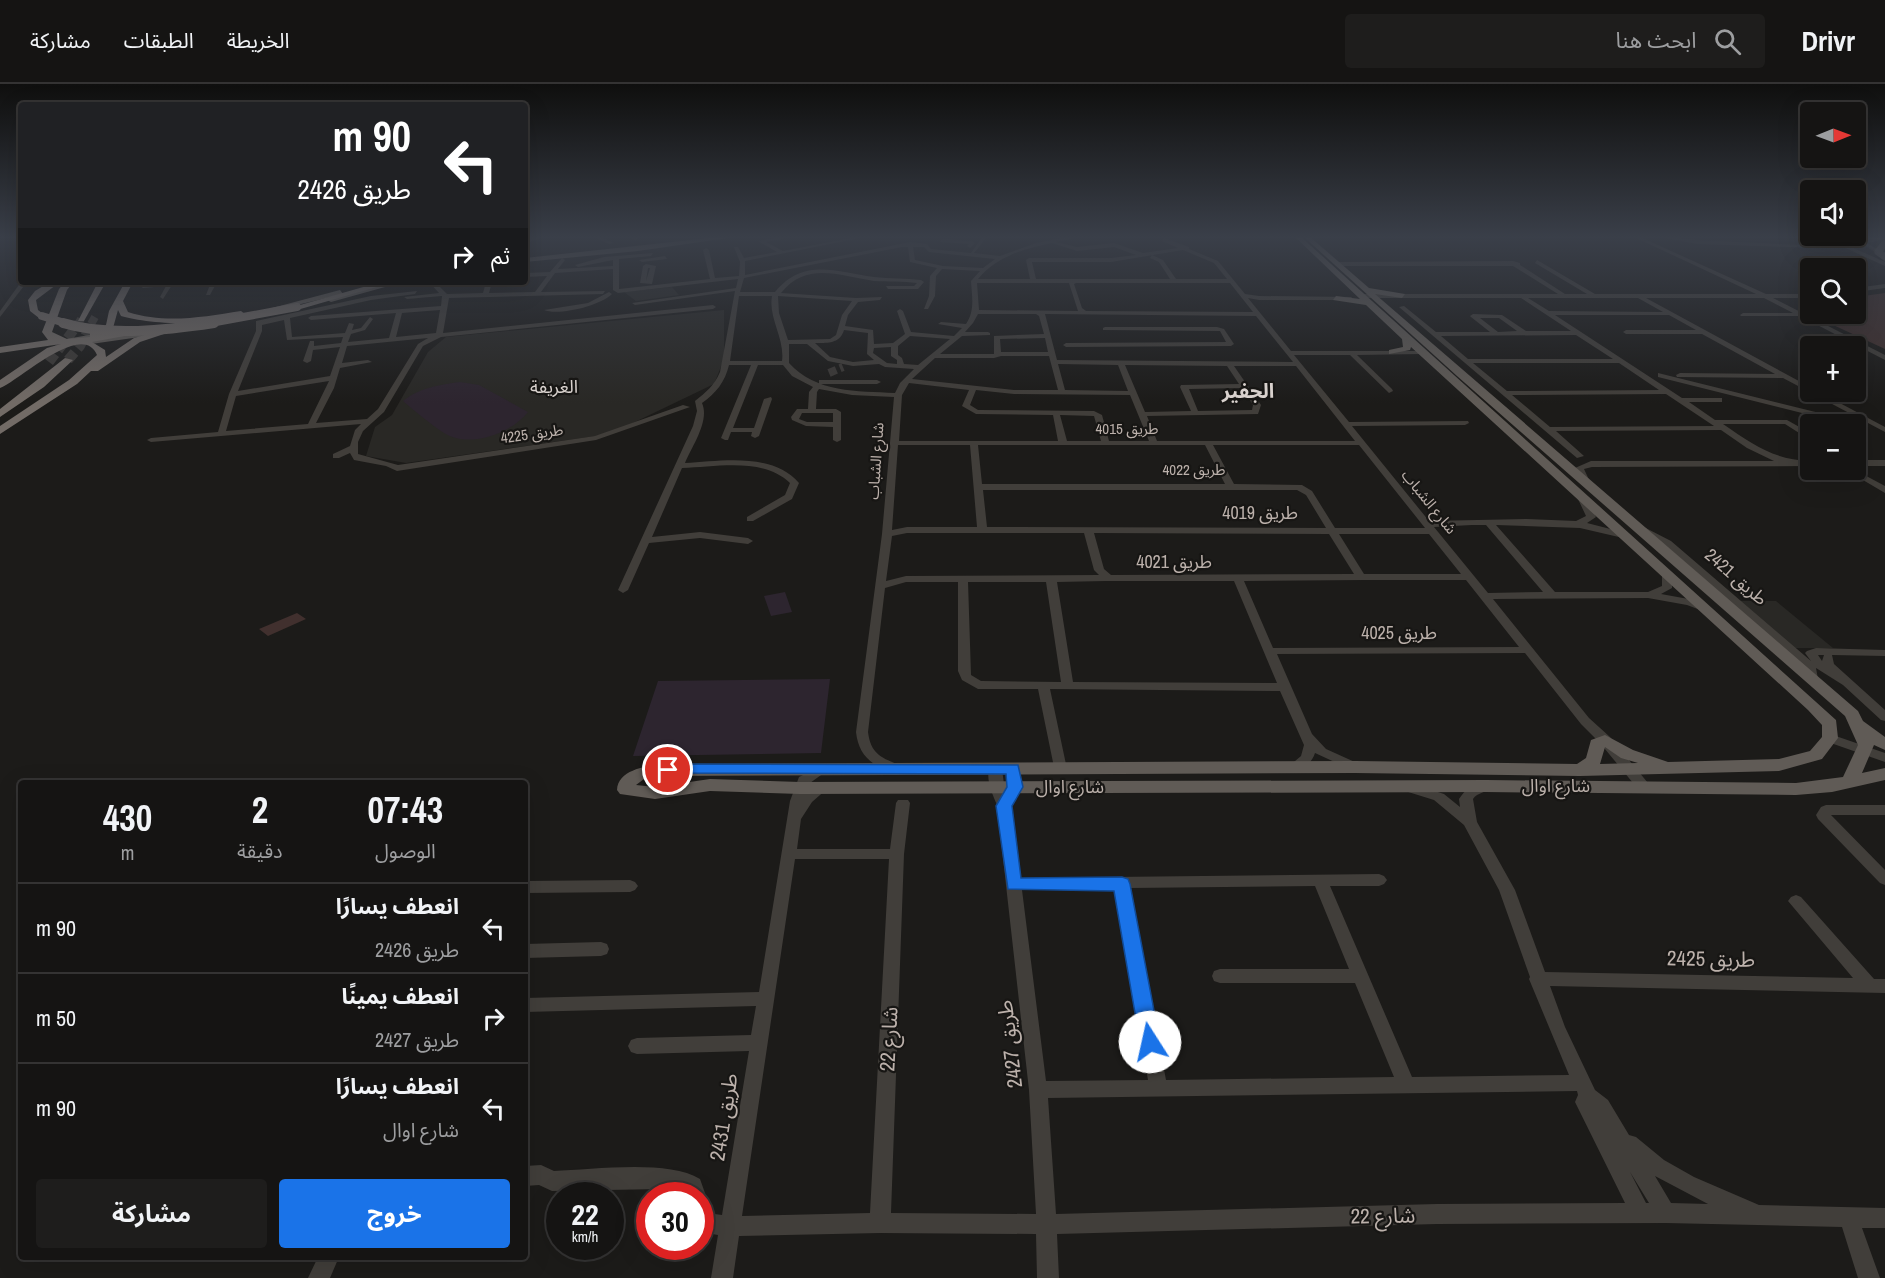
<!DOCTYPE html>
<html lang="ar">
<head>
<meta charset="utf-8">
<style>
  body { margin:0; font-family:"Archivo Narrow","Noto Sans Arabic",sans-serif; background:#1e1d1c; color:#f1f3f6; direction:rtl; height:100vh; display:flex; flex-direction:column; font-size:22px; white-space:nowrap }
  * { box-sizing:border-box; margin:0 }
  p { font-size:20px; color:#9d9ea0 }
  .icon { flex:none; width:33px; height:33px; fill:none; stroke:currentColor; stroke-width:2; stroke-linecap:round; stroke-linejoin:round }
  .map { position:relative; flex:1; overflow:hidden; direction:ltr }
  .details { position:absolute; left:18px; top:696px; width:510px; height:480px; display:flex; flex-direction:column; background:#151413; border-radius:6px; box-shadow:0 6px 24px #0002,0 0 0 2px #343333; direction:rtl }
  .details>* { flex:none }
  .top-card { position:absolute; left:18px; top:18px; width:510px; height:183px; border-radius:6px; box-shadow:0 6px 24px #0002,0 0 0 2px #343333; direction:rtl; background:#202124; color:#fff; overflow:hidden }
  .needle { width:39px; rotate:89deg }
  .buttons { position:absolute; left:1800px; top:18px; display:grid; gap:12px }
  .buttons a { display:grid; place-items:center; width:66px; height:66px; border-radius:6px; background:#151413; box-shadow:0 6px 24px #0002,0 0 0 2px #343333; font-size:30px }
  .speed { position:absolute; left:546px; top:1098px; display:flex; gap:12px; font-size:30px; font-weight:700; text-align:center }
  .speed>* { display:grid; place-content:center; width:78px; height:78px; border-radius:50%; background:#151413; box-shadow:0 6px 24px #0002,0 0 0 2px #343333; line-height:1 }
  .speed small { font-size:15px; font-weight:400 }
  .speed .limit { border:9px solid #d22; background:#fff; color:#111 }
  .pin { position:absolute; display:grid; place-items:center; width:51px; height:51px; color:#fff; margin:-26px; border:3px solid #fff; border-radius:50%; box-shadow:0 2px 6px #0007 }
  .me { position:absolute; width:66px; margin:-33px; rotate:350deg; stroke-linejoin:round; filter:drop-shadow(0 0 4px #0008) }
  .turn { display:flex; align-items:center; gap:21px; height:126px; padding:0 18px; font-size:27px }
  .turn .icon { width:78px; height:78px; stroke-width:2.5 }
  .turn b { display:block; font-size:42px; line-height:51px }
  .then { display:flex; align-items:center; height:57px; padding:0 18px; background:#0003; gap:12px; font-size:22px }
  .eta { display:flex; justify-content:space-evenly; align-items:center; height:102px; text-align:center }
  .eta b { font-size:36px; font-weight:700; line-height:42px }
  .action { display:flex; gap:12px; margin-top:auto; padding:12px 18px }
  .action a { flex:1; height:69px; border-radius:6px; background:#1a73e8; color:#fff; font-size:24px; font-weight:700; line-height:69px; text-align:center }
  .action a+a { background:#1e1d1c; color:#f1f3f6 }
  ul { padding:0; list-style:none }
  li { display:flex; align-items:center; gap:18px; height:90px; padding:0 18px; border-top:2px solid #343333 }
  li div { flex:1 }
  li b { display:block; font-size:22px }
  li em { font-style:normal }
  header { display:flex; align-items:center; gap:36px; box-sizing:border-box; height:84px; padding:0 30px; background:#151413; border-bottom:2px solid #343333 }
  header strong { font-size:28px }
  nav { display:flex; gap:33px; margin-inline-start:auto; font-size:21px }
  .search { width:420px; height:54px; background:#1e1d1c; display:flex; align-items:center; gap:15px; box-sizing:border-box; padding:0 21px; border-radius:6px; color:#9d9ea0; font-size:22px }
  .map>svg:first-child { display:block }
</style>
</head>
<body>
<header>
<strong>Drivr</strong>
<div class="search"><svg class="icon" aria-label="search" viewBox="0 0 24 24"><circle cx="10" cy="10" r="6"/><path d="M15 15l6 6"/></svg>ابحث هنا</div>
<nav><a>الخريطة</a><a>الطبقات</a><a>مشاركة</a></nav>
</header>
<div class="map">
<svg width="1885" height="1194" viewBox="0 0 1885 1194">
  <rect width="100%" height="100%" fill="#1c1b19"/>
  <path fill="#292825" d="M672,203L679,211L636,217L624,208Z
    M724,226V275L714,300L610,350L406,379L366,372L375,343L392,331L428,268L446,253Z
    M1727,517H1776L1833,564H1780Z"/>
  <path fill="#2d252f" d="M460,298L479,301L528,328C512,349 469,365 444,349C430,340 416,328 403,317C421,303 439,301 460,298Z
    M785,508L792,528L771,532L764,512Z
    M830,595L821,669L633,672L658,597Z"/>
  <path fill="#41302e" d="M1885,209V265L1803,227L1807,224L1803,218H1810V230H1856V213Z
    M297,529L306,535L268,552L259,545Z"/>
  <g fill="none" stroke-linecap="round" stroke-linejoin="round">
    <path stroke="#3c3936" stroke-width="8" stroke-dasharray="8 4" stroke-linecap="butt" d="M829,289L843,283"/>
    <path stroke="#3c3936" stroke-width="8" stroke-dasharray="8 4" stroke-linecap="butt" d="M78,240L81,235
      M91,240L95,233"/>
    <path stroke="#3c3936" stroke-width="10" stroke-dasharray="10 5" stroke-linecap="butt" d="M68,276L80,262L92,239
      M49,278L79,239"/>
    <path fill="#413e3a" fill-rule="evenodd" d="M540,152H548L525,159V155Z
      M592,152H598L614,159L609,160Z
      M627,152H634L638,154L635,156Z
      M787,152H798L766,158L783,167L861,152H870L745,177V191L910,158L927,160L931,165L971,169L983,152H988L974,169L1000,172L1036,159L1073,152H1083L1056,158L1077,163L1114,159L1143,169L1178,164L1162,157L1164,154L1189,163V165L1218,177L1245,210L1259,212L1352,213L1350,216H1259L1248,214L1291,267H1424V269L1422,270L1357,271L1392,305L1393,307L1389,309L1350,271H1294L1349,338L1468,337L1469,339L1465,341L1352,342L1429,437L1527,435L1576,437L1586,432L1578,415L1580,413H1586L1596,433L1587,439L1626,449V453L1623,454L1580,444L1496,441L1555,508H1648L1662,502V491L1667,488L1672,491V504L1661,510L1694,516L1708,524L1703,527L1687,521L1648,514L1493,515L1589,634L1610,653L1648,699L1650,702L1648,705H1638L1600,659L1581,640L1525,569L1277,570L1312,650L1326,665L1357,679L1359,682L1357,685L1352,686L1315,669C1312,679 1301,689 1290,686L1288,683L1301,672L1304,661L1280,607L1050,605L1067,685L1065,688H1055L1038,605H978L962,596L958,587V498H906L885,504L868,648C871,671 882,674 902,682L904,685L902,688C895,690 890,687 883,685C866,677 858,666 856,648L882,450L894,313L852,311L819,305L817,308L816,325H836L841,328V356L837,358L833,356V343L806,342L792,336L791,333L797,325H808L809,308L813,303L792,292L783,281H758L733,344H754L764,315L771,313L772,315L759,352L755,354L751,352L752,348H731L728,356H725L721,354L751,281H729C725,298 716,309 702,319C710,337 692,362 685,379C721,377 773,368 799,399L792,415L753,437H747V433L785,411L790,399C763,373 717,383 682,384L652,453L700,448L748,454L753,457L748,460L700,454L649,459L628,506L623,509L618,506L693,342L697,327L695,317C706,308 714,302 720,288L735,207L635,221L632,219L736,204L738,195L618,209L613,206V185L555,189L541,208L605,207L603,210L449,214L443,249L713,221L716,223L713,225L441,253L423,262L384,328L363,347L358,358V370L398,381L595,352L683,321L690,323L596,356L397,387L386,382L354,376L350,369L339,374H333V370L350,362L355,346L361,340L151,358L147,356L151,354L218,348L229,310L256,247V237L371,212L417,207L415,210L371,216L290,234L292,253L345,249L349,239L354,240L352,246L361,244L370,233L373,235L365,246L351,250L348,258L389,254L396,229L311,236L308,234L311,232L441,222L442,212L407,215L404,213L439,209L429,198H435L447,210L483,209L486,198H492L489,209L535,208L547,192L525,193V189L550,188L562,174L565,176L558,185L613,182V176L578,183L575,181L604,173L653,169L651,172L619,175V205L710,195L703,166L706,164L709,166L715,194L739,192L740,178L734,163H738L744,174L777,168L758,157ZM1052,159L1077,167L1114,163L1136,171L1111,174H1029L1026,176L1030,195H978C997,172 1024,165 1052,159ZM902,163H908L910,178L937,184L930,192L929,212L924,225H928L935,212L936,192L942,185L980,187L971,197C972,213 975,227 966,240L941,238L938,240L962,244L954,252L911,248L903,227L900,225L897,227L905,250L893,259L874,260L873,246L845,242L848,231L858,218L880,216L882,213L856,214L781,209C807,177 839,192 874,197C888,198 903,197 917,199L914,202H886L888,205H918L924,198L921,196C906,194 890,195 874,193C836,188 804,173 775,208H740L744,194ZM913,163H924L929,168L995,175L983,184L943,182L915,176ZM1183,166L1214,179L1227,195H1176L1163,176L1152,171L1150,174L1159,178L1170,195H1036L1032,178H1111ZM977,199H1069L1078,227L979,226ZM1076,199H1230L1253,228L1086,227L1082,224L1074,200ZM739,212H772C768,234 785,254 782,277H730ZM778,212L852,217L842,231L836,251L830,255L788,256L779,229ZM440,226L436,249L396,253L402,229ZM978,230H1036L1039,232L1044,250L994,252V270H940L962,252L990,251V249L988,248H965L973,239ZM1045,230L1256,232L1293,278L1057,276ZM284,236L287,256L343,253L341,259L314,262V257H310L303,277L307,279L311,277L313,266L340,263L330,292L238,307L262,247V241ZM844,246L868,249L867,270L874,276L853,278L830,273L815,259C827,259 840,260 844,246ZM910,252L950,255L918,281L904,280L902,274L898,271V262ZM428,254L418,260L378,325L367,335L316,339L334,304L340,284L372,278L368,276L342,279L347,262ZM1045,254L1048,268H1001L1000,255ZM789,260H807L828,277L853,282L879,280L885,283L914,285L900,299L895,309C857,307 816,309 789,279ZM891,263V272L897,276V280L887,279L873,269L874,264ZM1001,272H1049L1058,306H1014L912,295L935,274H994ZM1058,280L1118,281L1128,307L1065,306ZM1125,281L1227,282L1239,300L1181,301L1180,303L1191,327L1145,328ZM1234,282H1296L1355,357H1157L1147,332L1258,330L1261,321ZM329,297L308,340L226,347L236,312ZM909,299L969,306L962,322L976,330L1053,331L1058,357H899L902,311ZM1242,304L1253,321L1252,326L1198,327L1189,305ZM976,306L1014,310L1130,311L1149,357H1109L1102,331L1094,327L978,326L970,321ZM802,329H833V338H807L799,335ZM1060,331L1094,332L1101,357H1067ZM898,361H970L977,443H907L892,446ZM978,361H1205L1225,400H982ZM1213,361H1359L1425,444H1335L1312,407L1302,401L1234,400ZM983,406H1297L1306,411L1326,444L987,443ZM1472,441H1486L1543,508L1488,509L1434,443ZM907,449H1084L1094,486L1099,491L906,492L886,497L892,452ZM1094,449L1329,450L1354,490L1111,491L1104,485ZM1339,450H1429L1461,490H1364ZM1364,496H1466L1519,563L1273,564L1244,497ZM1106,497H1234L1277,599L1073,598L1057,498ZM968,498H1046L1061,598L981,597L971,591Z
      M1632,152H1638L1766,210H1810V214H1773L1885,271V276L1800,232H1741L1740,231L1743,229H1793L1764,214H1646L1810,303V308H1819L1885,343V348L1783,294L1677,293L1676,291L1680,289L1775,290L1702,250H1626L1623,248L1626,246H1696L1669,231H1555L1682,314H1722V318H1689L1715,336H1787L1810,349V354H1807L1785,340H1723C1752,360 1774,376 1810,377V382L1592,383L1584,385L1591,400L1587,403L1584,402L1575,384L1591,377H1774L1747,364L1721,346L1556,347L1584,372L1577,374L1399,223L1404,222L1436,248H1490L1471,233L1470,232L1473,230L1502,231L1526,247H1571L1521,214H1362L1359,212L1362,210H1558L1513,182H1338L1335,180L1338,178L1513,177L1520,179V181L1565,210H1587L1535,179L1537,176L1595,210H1756ZM1528,214H1638L1663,228L1549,227ZM1480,234H1499L1517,247L1498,248ZM1576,251L1613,275H1468L1441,252ZM1473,279H1619L1659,306L1507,307ZM1666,310L1714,342L1550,343L1512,311Z
      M1655,152L1697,156L1822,162L1819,164L1697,160Z
      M1787,152C1822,149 1854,164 1885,178V182L1839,161Z
      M1885,153V155L1867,159L1880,167L1878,170L1859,158Z
      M942,155L972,157L975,159L970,164L967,162L969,160L940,158Z
      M665,172L667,175L642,178L639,176Z
      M646,180L656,182L652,200L640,199L643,182ZM648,184H650L646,197Z
      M21,198H27L0,233V227Z
      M168,198H190L172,201L163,215L160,213L166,202L143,204L140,202Z
      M211,198H217L210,211H206Z
      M1885,200V204L1856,208V204Z
      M609,208L612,210C600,222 558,232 544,226L588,219Z
      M1105,243H1217L1224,245L1234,260L1231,262L1066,263L1063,261L1066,259L1226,258L1220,247H1217L1103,246V244Z
      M1658,289L1856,338L1857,340L1856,342L1846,340L1658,293Z
      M819,296H877L881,298L877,300H819Z
      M1856,376H1885V382H1856Z
      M1846,386H1855L1885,402V409Z
      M1638,440L1671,457L1811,577L1805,569L1807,567L1816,564L1885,566V572L1832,571L1834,580L1885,626V637L1881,636L1843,601L1816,584L1818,595L1812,599L1808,598L1804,584L1790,570L1665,461L1635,445L1633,443ZM1818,571H1824L1822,577Z
      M1830,650L1885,669V678L1825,657L1824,654Z
      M995,681L1000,682L1002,685L1005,708C1010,699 1004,690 1008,682H1018L1022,703L1011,721L1020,794L1379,790L1384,792L1387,796L1384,800L1379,802H1330L1412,993L1569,991L1529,895L1530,893L1499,806L1464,741L1434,716L1405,707L1403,704L1405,701L1410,699L1444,710L1460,723L1459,715C1465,705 1477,696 1490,699L1492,702C1488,709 1477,708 1473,715L1477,738L1515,806L1545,888L1853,894L1788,817L1791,813L1796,811L1801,813L1874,895H1885V909L1550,902L1565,943L1595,1006L1608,1016L1629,1051L1636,1053L1664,1076L1694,1093L1759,1121L1885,1124V1144H1862L1880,1194H1858L1842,1143L1666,1139L1437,1140L1057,1150L1059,1194H1037L1036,1150L880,1149L739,1152L733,1194H711L718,1151L700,1148V1128L722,1131L749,967L637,970L631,968L628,962L631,956L637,954L751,951L756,922L525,928V914L759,908L790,717L799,693L821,682L826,683L828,686L810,699L807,708L821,699L826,701L828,704L812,718L801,735L797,765H890L896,719L898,716H908L910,719L904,770L891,1129L1036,1130L1029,1006L997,721C992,709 985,695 990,682ZM795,775H889L870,1129L742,1132ZM1315,802L1349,885H1220L1214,887L1212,892L1214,897L1220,899H1355L1394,993L1166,996L1130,804ZM1115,805L1148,996L1046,997L1022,806ZM1577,1007L1578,1011L1575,1018L1625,1119L1437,1120L1056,1130L1048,1014ZM1630,1088L1649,1119H1646ZM1655,1092L1708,1120L1671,1119Z
      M1826,721H1885V731H1831L1885,786V801L1880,799L1818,735L1816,731L1821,723Z
      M630,796L635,798L638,802L635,806L630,808L525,809V797Z
      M601,858L607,860L609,865L607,870L601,872L525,874V860Z
      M541,1081L554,1087C592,1086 667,1075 700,1095L706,1112L703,1119L700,1120V1112H686L685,1109L662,1105L552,1107L539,1101L525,1102V1082Z
      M318,1173H339L330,1194H308Z"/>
    <path fill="#605b56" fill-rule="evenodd" d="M727,152H742L638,167L525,178V174Z
      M1294,152H1300L1836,636L1838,654L1822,675L1779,687L1580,692L1355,689L659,692L644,695L636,701L655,703L710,695L800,698L1486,696L1796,699L1843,693L1858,661L1845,632L1457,292L1303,152H1309L1369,204L1405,210L1402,214L1375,210L1858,627L1863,637L1885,653V666L1874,661L1862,689L1885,684V696L1832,708L1796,711L1486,708L800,710L710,707L655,715L620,710L617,706C618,686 644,683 659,680L1355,677L1577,680L1586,674L1591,656L1605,651L1633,666L1668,678L1779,675L1810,667L1822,653V641L1808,626L1411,263L1410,266L1389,270V266L1403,263L1402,255L1366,221L1333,216L1336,212L1360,215ZM1605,663L1621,674L1638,679L1600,680Z
      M1819,152H1885V156L1822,154Z
      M391,198H403L331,218L327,216Z
      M340,206L343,210L276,226L272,224Z
      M151,247H154V251L91,260L88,259V255L64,259L60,256L101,249L105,251L104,253Z"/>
    <path fill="#726b66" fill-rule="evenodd" d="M50,198H60L36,216L38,226L46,232L39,234L30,227L28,216L35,207Z
      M65,198H73L67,206L52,248L67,255L90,253V249L106,241L109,227L125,198H133L123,217L128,228C165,240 203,233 241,227L245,230C222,245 148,240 121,232L118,226L113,244L100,251L136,246L141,249L92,258L105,266L106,273L134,254L169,244L173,247L140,258L98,287H91L77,300L0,350V342L69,296L97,271C82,236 18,298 0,304V296L47,264L61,260L0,269V263L48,256L42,248L59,205Z
      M98,198H106L84,237H78Z
      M381,198H394L297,226L293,223Z
      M65,274L73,276L44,303L0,333V325Z"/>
    <path stroke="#605b56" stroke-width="7" d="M1885,159L1878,168L1885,173"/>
    <path stroke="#726b66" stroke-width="8" d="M42,232L68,240
      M205,240L297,223"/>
    <path stroke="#726b66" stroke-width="10" d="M63,239C109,253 167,246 214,239"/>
  </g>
  <linearGradient id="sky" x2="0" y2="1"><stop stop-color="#0f0f0e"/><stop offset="0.48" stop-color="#3a3f49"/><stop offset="1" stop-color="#3a3f49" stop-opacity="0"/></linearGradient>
  <rect width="1885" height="319" fill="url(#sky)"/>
  <path fill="#1a73e8" stroke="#114b97" stroke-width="1.5" d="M668,680L1018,681L1023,703L1012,722L1021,794L1122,793L1128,795L1130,800L1160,958L1157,964L1150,967L1143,964L1140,958L1114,807L1008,805L996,722L1007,703L1006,690L663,689L660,686L663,682Z"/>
  <g text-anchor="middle" stroke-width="4.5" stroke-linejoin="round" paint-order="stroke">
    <g font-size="15" fill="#bcb1ab" stroke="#171614">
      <text x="1127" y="350">طريق 4015</text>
      <text transform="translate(532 350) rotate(-8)" y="5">طريق 4225</text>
      <text transform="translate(876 377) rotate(-86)" y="5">شارع الشباب</text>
      <text x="1194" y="391">طريق 4022</text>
      <text transform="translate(1429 418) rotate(51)" y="5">شارع الشباب</text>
    </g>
    <g font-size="18" fill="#d8d1cd" stroke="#171614">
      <text x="554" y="309">الغريفة</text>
    </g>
    <g font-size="18" fill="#bcb1ab" stroke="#171614">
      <text x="1260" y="435">طريق 4019</text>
      <text x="1174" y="484">طريق 4021</text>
      <text transform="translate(1736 493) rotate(41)" y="6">طريق 2421</text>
      <text x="1399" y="555">طريق 4025</text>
      <text x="1556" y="708">شارع اوال</text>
      <text x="1070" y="709">شارع اوال</text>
    </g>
    <g font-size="20" font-weight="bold" fill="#d8d1cd" stroke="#171614">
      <text x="1248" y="314">الجفير</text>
    </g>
    <g font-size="21" fill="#bcb1ab" stroke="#171614">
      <text transform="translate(1711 875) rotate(1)" y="7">طريق 2425</text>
      <text transform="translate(889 955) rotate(-87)" y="7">شارع 22</text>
      <text transform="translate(1010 960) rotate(-97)" y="7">طريق 2427</text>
      <text transform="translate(724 1033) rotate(-81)" y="7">طريق 2431</text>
      <text transform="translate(1383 1132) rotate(-1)" y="7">شارع 22</text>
    </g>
  </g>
</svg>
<div class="buttons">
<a><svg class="needle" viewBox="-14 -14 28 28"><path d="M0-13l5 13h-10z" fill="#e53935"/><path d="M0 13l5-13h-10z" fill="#9d9ea0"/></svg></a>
<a><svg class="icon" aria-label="sound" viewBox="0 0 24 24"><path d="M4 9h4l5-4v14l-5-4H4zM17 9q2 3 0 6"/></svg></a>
<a><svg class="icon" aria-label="search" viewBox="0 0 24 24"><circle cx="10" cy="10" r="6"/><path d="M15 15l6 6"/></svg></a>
<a>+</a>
<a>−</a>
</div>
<div class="speed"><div>22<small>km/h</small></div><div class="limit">30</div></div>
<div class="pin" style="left:668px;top:686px;background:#d93025"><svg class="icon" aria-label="arrive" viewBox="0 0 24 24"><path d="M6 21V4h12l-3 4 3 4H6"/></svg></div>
<svg class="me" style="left:1150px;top:958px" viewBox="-20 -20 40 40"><circle r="19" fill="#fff"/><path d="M0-13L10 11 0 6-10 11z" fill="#1a73e8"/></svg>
<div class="top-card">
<div class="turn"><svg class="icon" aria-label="left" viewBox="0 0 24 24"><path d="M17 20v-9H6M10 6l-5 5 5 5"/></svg><div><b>90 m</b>طريق 2426</div></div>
<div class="then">ثم<svg class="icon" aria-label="right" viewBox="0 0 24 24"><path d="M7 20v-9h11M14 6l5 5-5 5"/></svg></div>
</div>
<section class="details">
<div class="eta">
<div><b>07:43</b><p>الوصول</p></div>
<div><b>2</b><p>دقيقة</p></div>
<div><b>430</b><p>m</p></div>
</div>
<ul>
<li><svg class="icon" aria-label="left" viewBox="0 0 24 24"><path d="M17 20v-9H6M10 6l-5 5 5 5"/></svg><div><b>انعطف يسارًا</b><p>طريق 2426</p></div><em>90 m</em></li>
<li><svg class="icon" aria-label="right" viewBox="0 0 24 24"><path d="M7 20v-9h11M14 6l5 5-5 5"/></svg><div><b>انعطف يمينًا</b><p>طريق 2427</p></div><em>50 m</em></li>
<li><svg class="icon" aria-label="left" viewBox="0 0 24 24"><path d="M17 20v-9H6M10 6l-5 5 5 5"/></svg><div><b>انعطف يسارًا</b><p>شارع اوال</p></div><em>90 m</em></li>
</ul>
<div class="action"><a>خروج</a><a>مشاركة</a></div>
</section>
</div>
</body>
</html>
